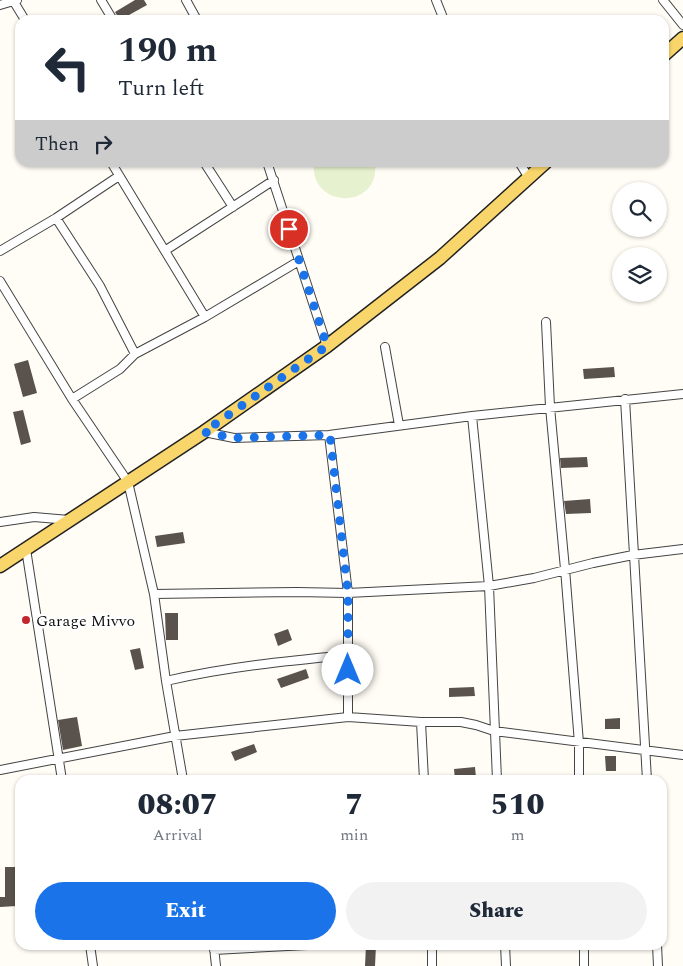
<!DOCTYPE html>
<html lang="en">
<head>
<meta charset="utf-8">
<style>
  body { margin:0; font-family:Spectral,serif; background:#f2f2f3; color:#1f2937; height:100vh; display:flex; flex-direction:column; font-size:19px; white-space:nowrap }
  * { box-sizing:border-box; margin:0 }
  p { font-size:16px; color:#747a83 }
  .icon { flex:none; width:28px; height:28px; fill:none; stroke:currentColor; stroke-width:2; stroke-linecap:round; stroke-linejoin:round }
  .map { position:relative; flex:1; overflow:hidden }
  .details { position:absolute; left:15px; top:775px; width:652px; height:175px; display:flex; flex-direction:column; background:#fff; border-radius:15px; box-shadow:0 1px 4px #0004 }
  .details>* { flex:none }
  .top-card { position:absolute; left:15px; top:15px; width:654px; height:152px; border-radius:15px; box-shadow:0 1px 4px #0004; background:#fff; color:#1f2937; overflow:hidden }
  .controls { position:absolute; left:612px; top:182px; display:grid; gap:10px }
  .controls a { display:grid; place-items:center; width:55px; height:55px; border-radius:50%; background:#fff; box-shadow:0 1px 4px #0004; font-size:25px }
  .pin { position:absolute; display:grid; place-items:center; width:42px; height:42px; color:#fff; margin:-21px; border:2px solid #fff; border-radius:50%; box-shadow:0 1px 5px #0007 }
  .me { position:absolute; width:55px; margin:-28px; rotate:0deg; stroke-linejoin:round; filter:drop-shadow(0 0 4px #0008) }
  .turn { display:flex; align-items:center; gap:18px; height:105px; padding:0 20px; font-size:22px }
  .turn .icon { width:65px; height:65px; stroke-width:2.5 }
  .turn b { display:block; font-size:35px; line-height:42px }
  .then { display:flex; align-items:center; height:48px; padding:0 20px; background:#0003; gap:10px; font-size:19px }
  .eta { display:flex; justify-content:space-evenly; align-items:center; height:85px; text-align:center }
  .eta b { font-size:30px; font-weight:800; line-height:35px }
  .button { display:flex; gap:10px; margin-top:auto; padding:10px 20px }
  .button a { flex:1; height:58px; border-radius:30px; background:#1a73e8; color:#fff; font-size:20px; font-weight:800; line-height:58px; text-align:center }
  .button a+a { background:#f2f2f3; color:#1f2937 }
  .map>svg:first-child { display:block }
</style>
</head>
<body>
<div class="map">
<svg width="683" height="966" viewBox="0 0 683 966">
  <rect width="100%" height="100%" fill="#fffdf5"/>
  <path fill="#e6f2cf" d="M375,162C381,211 309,209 314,163Z"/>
  <path fill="#5a524d" d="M135,0H144L147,5L120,20L115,12Z
    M28,360L37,393L23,397L14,364Z
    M614,367L615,377L584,379L583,369Z
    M23,410L31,442L21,445L13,412Z
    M587,457L588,467L561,468L560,458Z
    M590,499L591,513L566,514L564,501Z
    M183,532L185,543L157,547L155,536Z
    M165,613H178V640H166Z
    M288,629L292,640L278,646L274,634Z
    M140,648L144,668L135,670L130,650Z
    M306,669L309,678L281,688L277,679Z
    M474,687L475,696L449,697V688Z
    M77,717L82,746L63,750L58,720Z
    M620,718V729H605V719Z
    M254,744L257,752L235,761L231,752Z
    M605,756H616V771H606Z
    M475,767L476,778L455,780L454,769Z
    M5,867H15L17,906L0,907V897H5Z
    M366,945H376L375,966H365Z"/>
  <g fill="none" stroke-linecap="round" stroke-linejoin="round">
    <defs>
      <path id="street" d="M101,0L113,20
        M186,0L197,20
        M436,0L444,20
        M663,0L683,25
        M14,2L25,20
        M0,5L17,0
        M111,162L205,317
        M204,162L233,207
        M267,162L327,346
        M519,162L529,178
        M56,218L100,286L135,354
        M166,250L274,180
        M0,251L56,218L119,176
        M0,281L72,399L128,482L154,594L166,681L183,780
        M546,322L550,407L565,569L579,743V780
        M385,347L399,425
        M72,399L120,369L135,354L205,317L299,261
        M625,399L647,780
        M472,416L489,586L497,780
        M204,432L234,438L329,435L472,416L683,394
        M329,435L348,593V717
        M0,522L34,517L69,520
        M26,549L62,780
        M154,594L297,592L348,593L489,586L534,578L593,563L633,555L683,549
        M166,681C226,667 286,661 348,655
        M421,722L424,780
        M0,770L175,736L348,717L421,722H461L476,725L494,731L683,755
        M90,945L93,966
        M505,945L506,966
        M584,945V966
        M657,945L658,966
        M214,947L216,966
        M214,950L307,945
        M432,966V945"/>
      <path id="primary" d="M664,55L683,38
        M0,566L204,432L327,346L440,258L546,162"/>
    </defs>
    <use href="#street" stroke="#444" stroke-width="10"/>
    <use href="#primary" stroke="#222" stroke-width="15"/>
    <use href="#street" stroke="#fff" stroke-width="8"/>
    <use href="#primary" stroke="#f9d66b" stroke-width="12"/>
  </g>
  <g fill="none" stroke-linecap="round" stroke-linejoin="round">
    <path stroke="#1a73e8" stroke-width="9" stroke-dasharray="0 16.2" d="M289,229L327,346L204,432L234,438L330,435L348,593V670"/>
  </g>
  <circle fill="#c4262e" stroke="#fff" stroke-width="2" cx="26" cy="620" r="5"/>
  <g text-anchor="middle" stroke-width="5" stroke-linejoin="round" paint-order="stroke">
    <g font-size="16" fill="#111" stroke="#fff" text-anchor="start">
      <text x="36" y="626">Garage Mivvo</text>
    </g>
  </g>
</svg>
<div class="controls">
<a><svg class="icon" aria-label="search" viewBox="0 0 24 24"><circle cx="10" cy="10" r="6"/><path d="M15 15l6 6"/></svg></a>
<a><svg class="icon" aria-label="layers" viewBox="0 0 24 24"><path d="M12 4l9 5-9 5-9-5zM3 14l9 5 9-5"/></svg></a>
</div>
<div class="pin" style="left:289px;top:229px;background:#d93025"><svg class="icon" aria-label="arrive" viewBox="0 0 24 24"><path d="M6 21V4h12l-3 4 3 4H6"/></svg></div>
<svg class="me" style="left:348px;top:670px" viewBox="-20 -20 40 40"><circle r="19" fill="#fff"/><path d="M0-13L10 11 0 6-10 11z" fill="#1a73e8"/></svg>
<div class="top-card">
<div class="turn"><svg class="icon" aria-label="left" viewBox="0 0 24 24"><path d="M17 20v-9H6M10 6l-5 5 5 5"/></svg><div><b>190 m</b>Turn left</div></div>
<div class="then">Then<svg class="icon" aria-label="right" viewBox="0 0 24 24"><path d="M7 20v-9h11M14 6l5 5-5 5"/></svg></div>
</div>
<section class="details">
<div class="eta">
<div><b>08:07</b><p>Arrival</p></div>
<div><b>7</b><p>min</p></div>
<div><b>510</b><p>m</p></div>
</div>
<div class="button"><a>Exit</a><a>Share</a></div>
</section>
</div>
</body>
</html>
